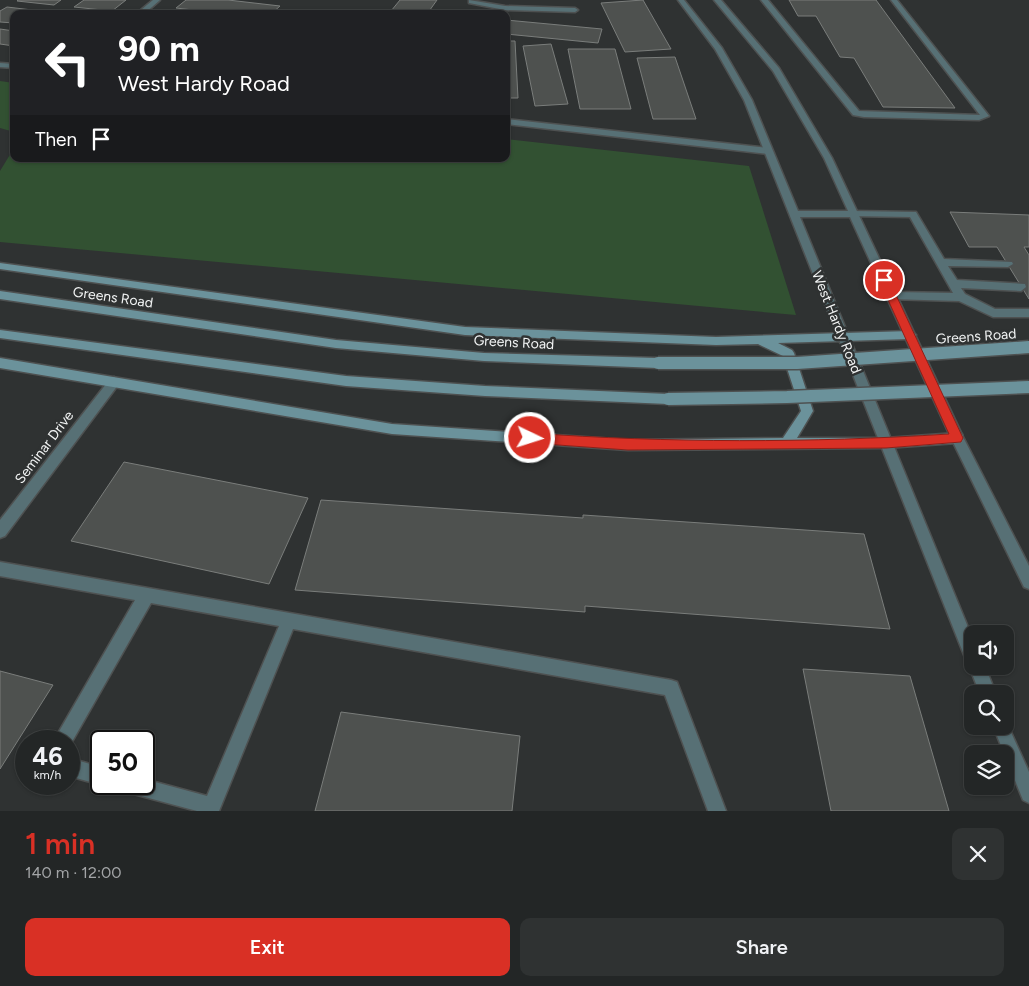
<!DOCTYPE html>
<html lang="en">
<head>
<meta charset="utf-8">
<style>
  body { margin:0; font-family:Figtree,sans-serif; background:#2f3232; color:#f1f3f6; height:100vh; display:flex; flex-direction:column; font-size:19px; white-space:nowrap }
  * { box-sizing:border-box; margin:0 }
  p { font-size:16px; color:#a3a5a7 }
  .icon { flex:none; width:28px; height:28px; fill:none; stroke:currentColor; stroke-width:2; stroke-linecap:round; stroke-linejoin:round }
  .map { position:relative; height:811px; overflow:hidden }
  .details { display:flex; flex-direction:column; background:#232626; flex:1 }
  .details>* { flex:none }
  .top-card { position:absolute; left:10px; top:10px; width:500px; height:152px; border-radius:10px; box-shadow:0 1px 4px #0004,0 0 0 1px #404343; background:#202124; color:#fff; overflow:hidden }
  .tools { position:absolute; left:964px; top:625px; display:grid; gap:10px }
  .tools a { display:grid; place-items:center; width:50px; height:50px; border-radius:10px; background:#232626; box-shadow:0 1px 4px #0004,0 0 0 1px #404343; font-size:25px }
  .speed { position:absolute; left:15px; top:730px; display:flex; gap:10px; font-size:25px; font-weight:700; text-align:center }
  .speed>* { display:grid; place-content:center; width:65px; height:65px; border-radius:50%; background:#232626; box-shadow:0 1px 4px #0004,0 0 0 1px #404343; line-height:1 }
  .speed small { font-size:12px; font-weight:400 }
  .speed .limit { border:2px solid #111; border-radius:8px; background:#fff; color:#111 }
  .pin { position:absolute; display:grid; place-items:center; width:42px; height:42px; color:#fff; margin:-21px; border:2px solid #fff; border-radius:50%; box-shadow:0 1px 5px #0007 }
  .me { position:absolute; width:55px; margin:-28px; rotate:94deg; stroke-linejoin:round; filter:drop-shadow(0 0 4px #0008) }
  .turn { display:flex; align-items:center; gap:18px; height:105px; padding:0 25px; font-size:22px }
  .turn .icon { width:65px; height:65px; stroke-width:2.5 }
  .turn b { display:block; font-size:35px; line-height:42px }
  .then { display:flex; align-items:center; height:48px; padding:0 25px; background:#0003; gap:10px; font-size:19px }
  .round { display:grid; place-items:center; flex:none; width:52px; height:52px; border-radius:10px; background:#2f3232 }
  .headline { display:flex; align-items:center; justify-content:space-between; height:85px; padding:0 25px }
  h1 { font-size:30px; font-weight:600; line-height:38px; color:#d93025 }
  .action { display:flex; gap:10px; margin-top:auto; padding:10px 25px }
  .action a { flex:1; height:58px; border-radius:10px; background:#d93025; color:#fff; font-size:20px; font-weight:600; line-height:58px; text-align:center }
  .action a+a { background:#2f3232; color:#f1f3f6 }
  .map>svg:first-child { display:block }
</style>
</head>
<body>
<div class="map">
<svg width="1029" height="811" viewBox="0 0 1029 811">
  <rect width="100%" height="100%" fill="#2f3232"/>
  <path fill="#325132" d="M0,81L14,83V132L0,128Z
    M506,139L749,166L796,315L0,242V171L14,148V159H506Z"/>
  <path fill="#4e514f" stroke="#7a7d7b" d="M61,0L54,5L17,1L18,0Z
    M84,0H126L112,11L74,7Z
    M186,0H228L280,6L271,14H228L176,8Z
    M400,0H437L427,14L391,11Z
    M643,0L671,49L625,52L601,3Z
    M789,0H876L955,108L883,107L854,58L840,57L816,16H798Z
    M7,7L66,14H14V23L0,22V11Z
    M506,20L602,29L598,43L506,34Z
    M0,29L14,31V46L0,44Z
    M506,41H515L518,98H506Z
    M551,44L568,104L535,106L523,46Z
    M568,49H615L631,109H580Z
    M675,57L696,119H653L637,58Z
    M950,212L1029,215V247H1024L1029,255V299L997,247H969Z
    M124,462L308,498L269,584L71,541Z
    M321,500L583,518V515L864,534L890,629L585,606V612L295,590Z
    M803,669L910,676L949,811H831Z
    M0,671L53,685L0,769Z
    M341,712L520,736L512,811H315Z"/>
  <g fill="none" stroke-linecap="round" stroke-linejoin="round">
    <defs>
      <path id="service" d="M153,0H160L144,14H136Z
        M469,0L505,6L575,8L578,10L575,12L505,10L469,3Z
        M761,0H768L859,111L980,115L891,0H897L989,116L979,120L864,117L853,115Z
        M0,63L14,64V68L0,67Z
        M506,119L768,148L772,151L768,154L506,124Z
        M853,211L916,212L944,259L1012,262L1013,264L1008,267L948,266L957,280L1025,284L1026,287L1021,291L961,288L965,294L995,309H1029V317H993L959,301L888,299L887,296L892,292L953,293L910,217L850,216L848,214Z
        M0,562L671,680L677,682L726,811H708L665,695L293,629L219,811H197L130,793L124,790L121,784H144V779L207,796L279,626L151,603L69,747V741H54L57,735L135,600L0,576Z
        M69,758L101,767V784H104L101,785L69,776Z"/>
      <path id="tertiary" d="M678,0H684L722,48L752,100L798,211H848L824,158L773,71L714,0H721L779,68L832,158L963,437L1029,566V589L1024,587L951,438L850,217H800L972,637V666H985L996,694H980L969,666L970,662L966,661L964,655L744,100L715,49Z
        M114,377L120,382L118,385L5,536L0,538V520L110,379Z
        M1005,719L1029,772V803L1023,800L993,726H1005Z"/>
      <path id="secondary" d="M0,263L465,327L716,337L910,331L916,335L910,339L778,343L792,350L794,353L813,411L797,438H886L957,433L962,434L963,438L962,442L957,443L886,448L628,450L392,434L0,368V358L392,424L628,440L783,438L801,411L783,356L758,344L716,345L465,335L0,269Z
        M0,291L336,340L484,353L658,358L664,363L658,368L484,361L336,348L0,299Z
        M0,330L346,376L485,386L668,394L672,396L674,399L672,402L668,404L485,396L346,386L0,338Z"/>
    </defs>
    <use href="#service" stroke="#4e5151" stroke-width="3"/>
    <use href="#tertiary" stroke="#4e5151" stroke-width="3"/>
    <use href="#secondary" stroke="#4e5151" stroke-width="3"/>
    <use href="#service" fill="#577075" fill-rule="evenodd"/>
    <use href="#tertiary" fill="#577075" fill-rule="evenodd"/>
    <use href="#secondary" fill="#6b929b" fill-rule="evenodd"/>
    <defs>
      <path id="secondary-bridge" d="M658,363H797L1029,347
        M668,399L787,397L1029,387"/>
    </defs>
    <use href="#secondary-bridge" stroke="#4e5151" stroke-width="15" stroke-linecap="butt"/>
    <use href="#secondary-bridge" stroke="#6b929b" stroke-width="12"/>
  </g>
  <path fill="#d93025" stroke="#8d1f18" d="M884,276L889,280L963,438L961,442L886,448L628,450L530,443L524,438L530,433C669,443 810,443 949,434L879,280Z"/>
  <g text-anchor="middle" stroke-width="5" stroke-linejoin="round" paint-order="stroke">
    <g font-size="14" fill="#f2f4f4" stroke="#2f3232">
      <text transform="translate(113 297) rotate(8)" y="5">Greens Road</text>
      <text transform="translate(837 322) rotate(68)" y="5">West Hardy Road</text>
      <text transform="translate(976 336) rotate(-4)" y="5">Greens Road</text>
      <text transform="translate(514 342) rotate(3)" y="5">Greens Road</text>
      <text transform="translate(44 447) rotate(-53)" y="5">Seminar Drive</text>
    </g>
  </g>
</svg>
<div class="tools">
<a><svg class="icon" aria-label="sound" viewBox="0 0 24 24"><path d="M4 9h4l5-4v14l-5-4H4zM17 9q2 3 0 6"/></svg></a>
<a><svg class="icon" aria-label="search" viewBox="0 0 24 24"><circle cx="10" cy="10" r="6"/><path d="M15 15l6 6"/></svg></a>
<a><svg class="icon" aria-label="layers" viewBox="0 0 24 24"><path d="M12 4l9 5-9 5-9-5zM3 14l9 5 9-5"/></svg></a>
</div>
<div class="speed"><div>46<small>km/h</small></div><div class="limit">50</div></div>
<div class="pin" style="left:884px;top:280px;background:#d93025"><svg class="icon" aria-label="arrive" viewBox="0 0 24 24"><path d="M6 21V4h12l-3 4 3 4H6"/></svg></div>
<svg class="me" style="left:530px;top:438px" viewBox="-20 -20 40 40"><circle r="17" fill="#d93025" stroke="#fff" stroke-width="3"/><path d="M0-11L8 9 0 5-8 9z" fill="#fff"/></svg>
<div class="top-card">
<div class="turn"><svg class="icon" aria-label="left" viewBox="0 0 24 24"><path d="M17 20v-9H6M10 6l-5 5 5 5"/></svg><div><b>90 m</b>West Hardy Road</div></div>
<div class="then">Then<svg class="icon" aria-label="arrive" viewBox="0 0 24 24"><path d="M6 21V4h12l-3 4 3 4H6"/></svg></div>
</div>
</div>
<section class="details">
<div class="headline"><div><h1>1 min</h1><p>140 m · 12:00</p></div><a class="round"><svg class="icon" aria-label="close" viewBox="0 0 24 24"><path d="M6 6l12 12M18 6L6 18"/></svg></a></div>
<div class="action"><a>Exit</a><a>Share</a></div>
</section>
</body>
</html>
